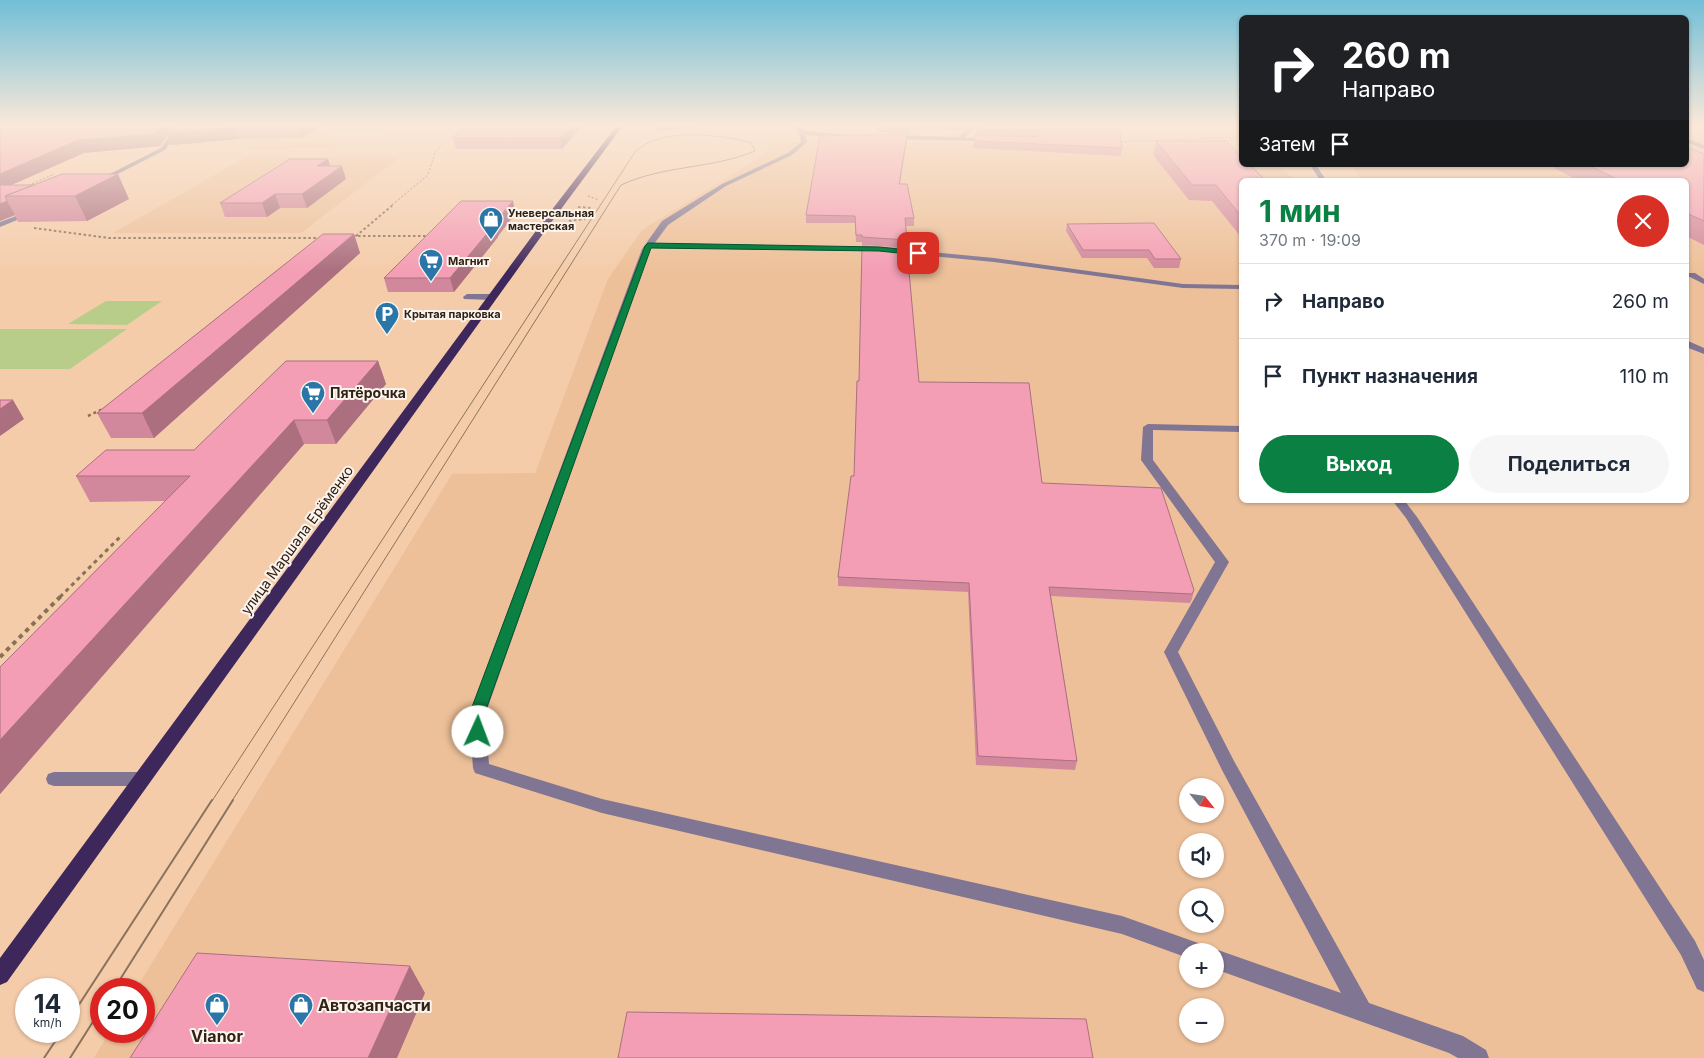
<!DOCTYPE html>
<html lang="ru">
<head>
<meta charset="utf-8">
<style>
  body { margin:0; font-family:Inter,sans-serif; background:#f6f6f7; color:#1f2937; height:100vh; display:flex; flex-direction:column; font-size:19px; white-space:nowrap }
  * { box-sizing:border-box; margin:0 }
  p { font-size:16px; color:#747a83 }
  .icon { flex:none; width:28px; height:28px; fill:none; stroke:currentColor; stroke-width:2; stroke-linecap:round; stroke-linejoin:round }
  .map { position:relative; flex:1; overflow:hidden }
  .sheet { position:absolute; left:1239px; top:178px; width:450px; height:325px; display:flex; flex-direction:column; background:#fff; border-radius:8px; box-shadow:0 1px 4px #0004 }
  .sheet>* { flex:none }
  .banner { position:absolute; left:1239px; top:15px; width:450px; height:152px; border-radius:8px; box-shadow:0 1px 4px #0004; background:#202124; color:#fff; overflow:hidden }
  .needle { width:32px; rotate:120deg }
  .tools { position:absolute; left:1179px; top:778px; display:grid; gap:10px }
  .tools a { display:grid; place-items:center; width:45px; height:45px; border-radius:50%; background:#fff; box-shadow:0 1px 4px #0004; font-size:25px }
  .speed { position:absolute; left:15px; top:978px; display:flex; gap:10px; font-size:25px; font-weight:700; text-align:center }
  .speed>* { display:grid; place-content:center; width:65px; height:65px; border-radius:50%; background:#fff; box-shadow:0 1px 4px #0004; line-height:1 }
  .speed small { font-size:12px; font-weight:400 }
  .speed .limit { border:8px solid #d22; background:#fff; color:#111 }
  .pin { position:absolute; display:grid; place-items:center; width:42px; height:42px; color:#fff; margin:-21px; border-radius:10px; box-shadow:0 2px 8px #0006 }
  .me { position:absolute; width:55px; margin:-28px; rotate:2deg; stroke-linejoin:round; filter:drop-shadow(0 0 4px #0008) }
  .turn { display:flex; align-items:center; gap:18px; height:105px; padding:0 20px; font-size:22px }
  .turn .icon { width:65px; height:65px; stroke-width:2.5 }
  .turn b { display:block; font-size:35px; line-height:42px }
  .then { display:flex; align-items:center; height:48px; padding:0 20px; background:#0003; gap:10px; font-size:19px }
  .round { display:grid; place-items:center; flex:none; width:52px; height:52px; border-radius:26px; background:#f6f6f7 }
  .head { display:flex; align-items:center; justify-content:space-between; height:85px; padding:0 20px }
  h1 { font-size:30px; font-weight:700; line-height:38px; color:#0b8043 }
  .cta { display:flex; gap:10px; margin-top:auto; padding:10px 20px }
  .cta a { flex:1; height:58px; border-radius:30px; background:#0b8043; color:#fff; font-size:20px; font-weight:700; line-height:58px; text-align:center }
  .cta a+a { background:#f6f6f7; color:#1f2937 }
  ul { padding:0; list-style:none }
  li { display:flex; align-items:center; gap:15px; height:75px; padding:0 20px; border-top:1px solid #e0e1e3 }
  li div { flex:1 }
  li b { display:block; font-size:19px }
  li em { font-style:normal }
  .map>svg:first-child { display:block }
</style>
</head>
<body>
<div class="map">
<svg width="1704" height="1058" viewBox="0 0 1704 1058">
  <rect width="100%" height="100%" fill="#f4ccaa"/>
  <path fill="#edc099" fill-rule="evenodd" d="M1686,124H1704V1058H94L110,1031H144V989H136L452,474L535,473L608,279L642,230L762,156L773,142L1119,145L1241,139V165H1278L1295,180H1241V500H1686V180H1362L1350,165H1686ZM1188,786H1215V814H1188ZM1188,841H1215V869H1188ZM1188,896H1215V924H1188ZM1188,951H1215V979H1188ZM1188,1006H1215V1034H1188Z
    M259,142H340L330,148L248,149Z
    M246,157H400L301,233H113Z"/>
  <path fill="#b8cd89" d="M333,124H389L381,129H323Z
    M106,301H162L127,325L68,324Z
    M0,329H127L70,369H0Z"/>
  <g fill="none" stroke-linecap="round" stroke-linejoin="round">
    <path stroke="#8a7059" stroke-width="1" stroke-dasharray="2 2" stroke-linecap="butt" d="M1117,142L1241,137
      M186,144L199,142
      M25,187L54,174
      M588,196L599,200
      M392,205L428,175L436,150L468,124"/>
    <path stroke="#8a7059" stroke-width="2" stroke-dasharray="2.5 2.5" stroke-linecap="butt" d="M578,207L593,208
      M569,221L585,219
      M34,228L109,238H321
      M353,236H429
      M356,236L394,204"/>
    <path stroke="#8a7059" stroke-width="2.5" stroke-dasharray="3 3" stroke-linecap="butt" d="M88,416L105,408"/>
    <path stroke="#8a7059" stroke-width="3" stroke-dasharray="4 4" stroke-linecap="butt" d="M60,597L121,536"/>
    <path stroke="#8a7059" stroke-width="4" stroke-dasharray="4.5 4.5" stroke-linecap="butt" d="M0,657L61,596"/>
    <path fill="#807593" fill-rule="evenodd" d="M178,124H184L165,150L100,183H96V181L161,148Z
      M778,124L801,127L805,131L869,137L866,139L806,135L807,142L792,155L726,186L668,225L654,244L879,247L994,258L1183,284L1241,285V289L1183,288L994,262L879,251L650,248L485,715L489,764L602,799L1122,916L1201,944L1204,951H1188V958L1122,934L602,813L475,773L473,768L469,715L642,249L662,221L722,184L788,153L801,142C799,124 791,130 778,124Z
      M978,124H985L971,131L965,138H990L992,141L891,139L888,137L891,135L958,137L967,129Z
      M1686,138L1704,145V149L1686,142Z
      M1310,165H1316L1326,180H1320Z
      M32,210L35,212L34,213L0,227V222Z
      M1686,273H1695L1704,279V284L1690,277H1686Z
      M467,294H492L496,297L492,300L464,299L463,297Z
      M1686,340L1704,348V354L1686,347Z
      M1148,424L1241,426V432L1153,430V460L1229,562L1178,652L1234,761L1369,1003L1463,1036L1486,1050L1489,1058H1458L1449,1053L1215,969V951H1210L1215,949L1341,993L1222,770L1164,652L1215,562L1141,460L1143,427Z
      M1392,500H1404L1417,517L1695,941L1704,960V992L1697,989L1681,955L1406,518Z
      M54,772H142L148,774L150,779L148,784L142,786H54L48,784L46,779L48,774Z"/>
    <path fill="#3e275a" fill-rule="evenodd" d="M618,124H624L550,224L7,982L0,985V958L544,220Z"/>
    <path stroke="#8c725b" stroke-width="1" d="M212,801L635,152C660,127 720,134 751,143L755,151C712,169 664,165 621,185L232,801"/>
    <path stroke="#8c725b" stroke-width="2" d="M114,989L233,800
      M69,1020L212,800
      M44,1058L62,1031
      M70,1058L101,1009"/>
  </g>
  <path fill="#d2889c" d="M0,124H324L302,138L240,139L171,145L167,136L160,146L84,153L11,185L129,199L87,221L18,222L15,215L0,221Z
    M470,124H584L562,149H456L453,138Z
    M876,124H976H973L964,130L909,129V133L878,132Z
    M1119,124L1122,148L1121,156L973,148L974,141L976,135V128Z
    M907,140L900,184L914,218V226H905L906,248L862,245V242H856L855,223H806V215Z
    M1156,141L1241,180V237L1212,201L1189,200L1153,155Z
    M1704,154V245L1686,236V180H1577L1554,168L1555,165H1686Z
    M328,159L330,166L346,179L307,208H280L267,217H225L220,203Z
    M513,201L515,214L498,236V237L454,292H388L384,278Z
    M1067,224L1181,259L1179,268H1154L1147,258H1082L1066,231Z
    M354,234L360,253L154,438H111L97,413Z
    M378,361L386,384L336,444H304L0,794V667L165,501L90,502L76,476L194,450Z
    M919,382L1042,483L1194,590L1192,599L1190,603L1051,596L1077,761L1075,770L976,765L968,592L838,586V577L854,476Z"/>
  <path fill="#ab6f7f" d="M163,124L235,127L240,139L171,145L167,136L160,146L84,153L0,190V174L78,140Z
    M302,124H324L302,138L298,126Z
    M573,124H584L562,149L560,138Z
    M656,124H713V126L657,131Z
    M964,124H976H973L964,130Z
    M907,134V140L898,191L899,184Z
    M328,159L332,172L317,166Z
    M342,166L346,179L307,208L302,194Z
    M118,174L129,199L87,221L75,196Z
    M275,194L280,208L267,217L262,203Z
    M7,201L15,215L0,221V204Z
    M513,201L515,214L498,236V237L454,292L450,278Z
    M354,234L360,253L154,438L142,413Z
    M378,361L386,384L336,444L327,420Z
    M13,400L24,419L0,436V409Z
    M294,420L304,444L0,794V740Z
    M410,966L425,993L397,1058H368Z"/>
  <path fill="#f49eb5" stroke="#ab6f7f" d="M0,124H163L155,134L78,140L0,174Z
    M173,124H302L298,126L235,127L166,133Z
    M470,124H573L560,138H453Z
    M878,124H909V126Z
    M977,124H1119L1122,148L974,141L975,135L1036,137L1041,134L1036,130L976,128Z
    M907,134L899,184H907L914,218H905L907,240L862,237V235H856L855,216L806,215L820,136Z
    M1156,141H1226L1241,157V165H1250L1265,180H1241V216L1216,185H1192Z
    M1686,149H1692L1704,154V221L1686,213V180H1619L1588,165H1686Z
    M290,159H328L317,166H342L302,194H275L262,203H220Z
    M62,174H118L75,196H5Z
    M0,185H34L5,196L7,201L0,204Z
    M461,201H513L493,224H495L450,278H384Z
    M1154,223L1181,259H1155L1149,250H1083L1067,224Z
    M323,234H354L142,413H97Z
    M862,246L907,249L919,382L1029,383L1042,483L1161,488L1194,590L1192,594L1049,587L1077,761L978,756L969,583L838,577L851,476H854L857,381H859Z
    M286,361H378L327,420H294L0,740V667L190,476H76L106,450H194Z
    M0,400H13L0,409Z
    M197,953L410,966L368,1058H130Z
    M627,1012L1086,1019L1093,1058H618Z"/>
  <linearGradient id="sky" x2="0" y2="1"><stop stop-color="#71bfd7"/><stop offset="0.46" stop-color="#fae8d9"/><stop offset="1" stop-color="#fae8d9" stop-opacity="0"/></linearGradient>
  <rect width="1704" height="272" fill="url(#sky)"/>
  <path fill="#0b8043" stroke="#07532c" d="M648,243L879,247L918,251L921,253L918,255L879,251L651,248L484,715L485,732L483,736L478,738L473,736L469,715L645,246Z"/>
  <defs>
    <symbol id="shop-pin" viewBox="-11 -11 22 30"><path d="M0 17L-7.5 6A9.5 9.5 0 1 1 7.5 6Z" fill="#2b76a9" stroke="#fcf4ed"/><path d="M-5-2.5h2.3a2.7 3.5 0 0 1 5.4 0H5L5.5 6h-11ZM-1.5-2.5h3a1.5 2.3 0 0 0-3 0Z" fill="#fff"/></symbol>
    <symbol id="supermarket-pin" viewBox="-11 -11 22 30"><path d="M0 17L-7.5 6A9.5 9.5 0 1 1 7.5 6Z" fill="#2b76a9" stroke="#fcf4ed"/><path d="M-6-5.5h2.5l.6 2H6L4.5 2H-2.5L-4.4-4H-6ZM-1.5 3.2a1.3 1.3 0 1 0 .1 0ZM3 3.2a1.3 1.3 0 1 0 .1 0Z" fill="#fff"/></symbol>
    <symbol id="parking-pin" viewBox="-11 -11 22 30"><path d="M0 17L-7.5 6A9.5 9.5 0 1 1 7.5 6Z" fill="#2b76a9" stroke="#fcf4ed"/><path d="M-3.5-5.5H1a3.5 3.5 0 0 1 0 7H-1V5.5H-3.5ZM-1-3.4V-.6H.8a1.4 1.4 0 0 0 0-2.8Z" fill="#fff"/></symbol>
  </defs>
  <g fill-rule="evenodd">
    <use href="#shop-pin" x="477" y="205" width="28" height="38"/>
    <use href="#supermarket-pin" x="417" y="247" width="28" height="38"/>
    <use href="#parking-pin" x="373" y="300" width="28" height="38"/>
    <use href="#supermarket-pin" x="299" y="379" width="28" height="38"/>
    <use href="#shop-pin" x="203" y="991" width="28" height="38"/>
    <use href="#shop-pin" x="287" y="991" width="28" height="38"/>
  </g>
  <g text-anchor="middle" stroke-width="4" stroke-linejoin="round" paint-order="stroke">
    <g font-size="11" font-weight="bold" fill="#302215" stroke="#fcf4ed" text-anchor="start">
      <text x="508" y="217">Уневерсальная<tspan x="508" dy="13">мастерская</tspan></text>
      <text x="448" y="265">Магнит</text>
      <text x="404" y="318">Крытая парковка</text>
    </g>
    <g font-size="14" font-weight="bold" fill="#302215" stroke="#fcf4ed" text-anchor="start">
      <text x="330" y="398">Пятёрочка</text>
    </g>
    <g font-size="14" fill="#302215" stroke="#fcf4ed">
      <text transform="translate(297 540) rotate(-54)" y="5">улица Маршала Ерёменко</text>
    </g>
    <g font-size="16" font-weight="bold" fill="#302215" stroke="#fcf4ed" text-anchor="start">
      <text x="318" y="1011">Автозапчасти</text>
      <text x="217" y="1042" text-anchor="middle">Vianor</text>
    </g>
  </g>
</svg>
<div class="tools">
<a><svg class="needle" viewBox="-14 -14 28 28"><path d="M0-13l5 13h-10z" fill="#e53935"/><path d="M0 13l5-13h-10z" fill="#747a83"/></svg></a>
<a><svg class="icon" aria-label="sound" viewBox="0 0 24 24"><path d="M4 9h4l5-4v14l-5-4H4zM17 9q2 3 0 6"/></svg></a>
<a><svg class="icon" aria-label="search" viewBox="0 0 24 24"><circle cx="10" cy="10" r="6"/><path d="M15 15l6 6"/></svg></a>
<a>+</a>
<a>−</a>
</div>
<div class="speed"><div>14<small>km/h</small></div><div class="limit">20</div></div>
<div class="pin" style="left:918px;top:253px;background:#d93025"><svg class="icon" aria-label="arrive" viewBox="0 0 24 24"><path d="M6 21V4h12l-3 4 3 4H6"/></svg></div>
<svg class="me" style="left:478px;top:732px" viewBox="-20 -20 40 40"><circle r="19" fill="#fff"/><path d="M0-13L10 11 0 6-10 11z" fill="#0b8043"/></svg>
<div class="banner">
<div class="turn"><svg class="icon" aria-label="right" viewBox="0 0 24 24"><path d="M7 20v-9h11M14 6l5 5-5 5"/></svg><div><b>260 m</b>Направо</div></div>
<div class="then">Затем<svg class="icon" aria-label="arrive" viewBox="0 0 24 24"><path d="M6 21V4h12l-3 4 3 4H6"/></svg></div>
</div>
<section class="sheet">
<div class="head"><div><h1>1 мин</h1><p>370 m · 19:09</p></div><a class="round" style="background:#d93025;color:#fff"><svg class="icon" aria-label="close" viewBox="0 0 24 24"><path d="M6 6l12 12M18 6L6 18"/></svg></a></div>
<ul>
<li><svg class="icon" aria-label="right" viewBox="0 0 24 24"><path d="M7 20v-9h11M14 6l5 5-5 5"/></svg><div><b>Направо</b></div><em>260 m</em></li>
<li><svg class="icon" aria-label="arrive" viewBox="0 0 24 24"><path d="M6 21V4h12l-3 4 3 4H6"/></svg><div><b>Пункт назначения</b></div><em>110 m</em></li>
</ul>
<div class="cta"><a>Выход</a><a>Поделиться</a></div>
</section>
</div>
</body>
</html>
